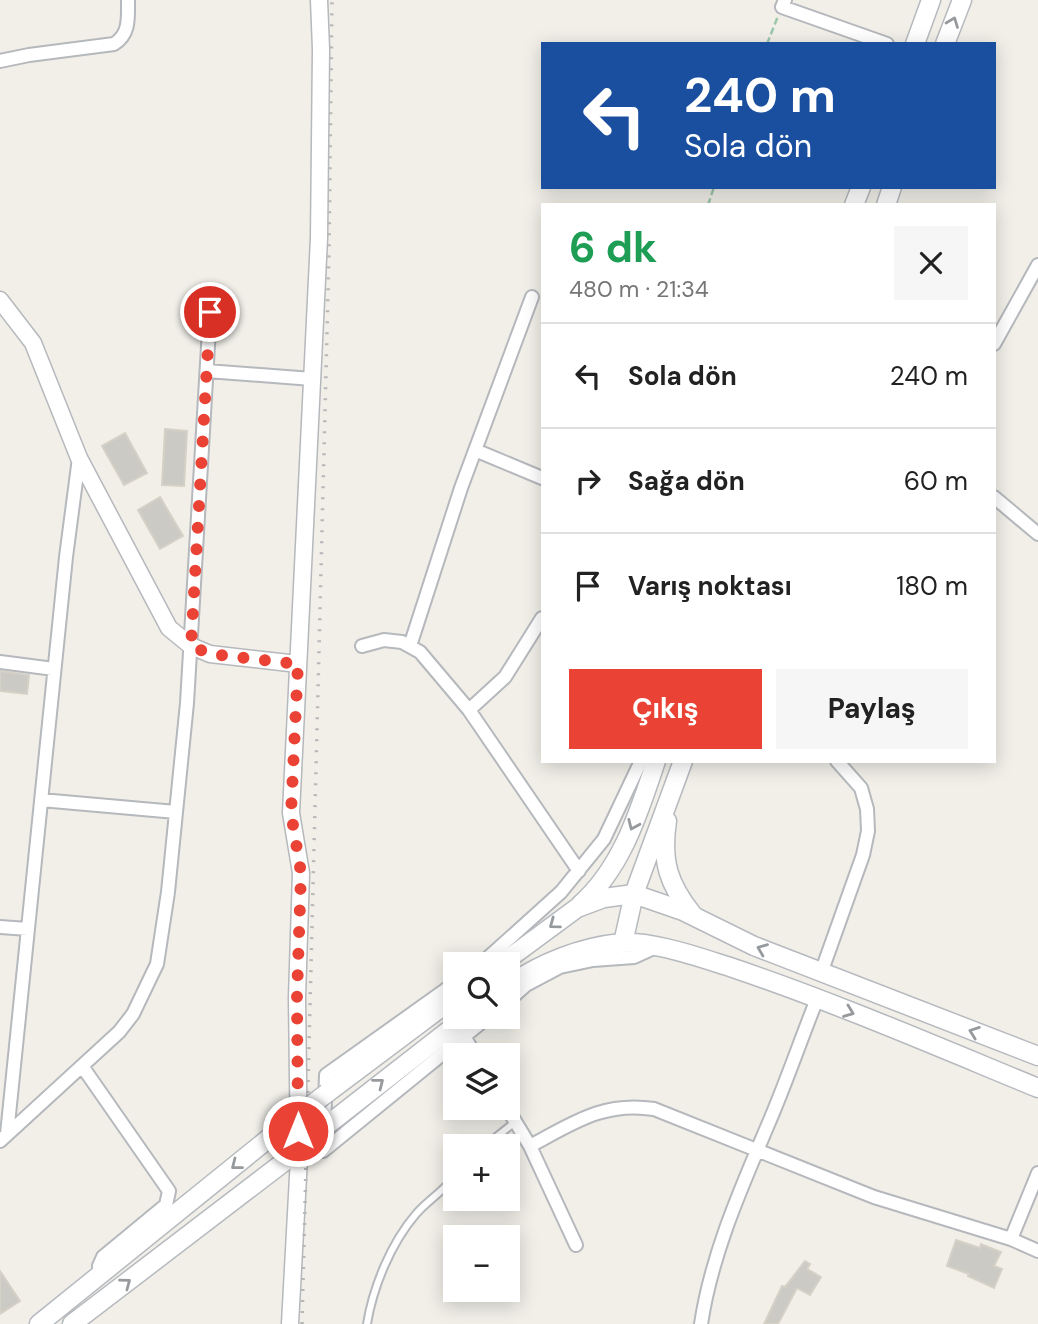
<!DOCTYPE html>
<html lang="tr">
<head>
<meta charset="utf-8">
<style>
  body { margin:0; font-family:"DM Sans",sans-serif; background:#f6f6f6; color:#222; height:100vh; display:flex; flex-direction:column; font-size:26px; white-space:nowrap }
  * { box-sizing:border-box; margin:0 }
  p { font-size:23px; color:#767676 }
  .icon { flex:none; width:38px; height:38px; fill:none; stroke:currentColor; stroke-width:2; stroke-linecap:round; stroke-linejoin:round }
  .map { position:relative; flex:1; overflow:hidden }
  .drawer { position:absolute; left:541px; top:203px; width:455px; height:560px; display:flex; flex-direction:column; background:#fff; border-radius:0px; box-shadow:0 4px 18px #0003 }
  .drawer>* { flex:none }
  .banner { position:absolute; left:541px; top:42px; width:455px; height:147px; border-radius:0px; box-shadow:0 4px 18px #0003; background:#1a4fa0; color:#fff; overflow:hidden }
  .buttons { position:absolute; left:443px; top:952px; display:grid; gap:14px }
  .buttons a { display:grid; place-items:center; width:77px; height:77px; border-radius:0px; background:#fff; box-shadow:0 4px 18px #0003; font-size:35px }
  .pin { position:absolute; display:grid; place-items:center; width:60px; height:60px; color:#fff; margin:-30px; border:4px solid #fff; border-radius:50%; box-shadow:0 2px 7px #0007 }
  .me { position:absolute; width:77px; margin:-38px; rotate:0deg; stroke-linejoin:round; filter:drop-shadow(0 0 5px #0008) }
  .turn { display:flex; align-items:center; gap:24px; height:147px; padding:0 28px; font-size:32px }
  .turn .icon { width:91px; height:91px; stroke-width:2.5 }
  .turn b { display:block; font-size:49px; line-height:60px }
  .round { display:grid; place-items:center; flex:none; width:74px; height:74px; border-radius:0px; background:#f6f6f6 }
  .overview { display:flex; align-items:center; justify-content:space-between; height:119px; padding:0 28px }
  h1 { font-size:42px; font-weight:700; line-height:52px; color:#1e9e55 }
  .cta { display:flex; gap:14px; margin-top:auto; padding:14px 28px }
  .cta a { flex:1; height:80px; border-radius:0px; background:#ea4335; color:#fff; font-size:28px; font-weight:700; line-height:80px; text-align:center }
  .cta a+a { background:#f6f6f6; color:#222 }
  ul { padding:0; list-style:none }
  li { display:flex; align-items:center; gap:21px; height:105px; padding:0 28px; border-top:2px solid #e0e0e0 }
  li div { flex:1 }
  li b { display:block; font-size:26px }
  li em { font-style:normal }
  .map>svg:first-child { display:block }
</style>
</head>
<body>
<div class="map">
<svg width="1038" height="1324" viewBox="0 0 1038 1324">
  <rect width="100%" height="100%" fill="#f1efe8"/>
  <path fill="#cccac5" stroke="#d6d1c6" stroke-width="2" d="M165,429L187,431L184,486L162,485Z
    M125,433L147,473L124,485L102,446Z
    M160,497L183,536L160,549L138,510Z
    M0,671L29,675L27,694L0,691Z
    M956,1240L980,1248L981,1244L1001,1252L994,1266L1002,1269L994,1288L968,1276L969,1274L947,1266Z
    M805,1261L810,1264L807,1269L821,1277L810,1295L797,1288L778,1324H764L782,1286L785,1287Z
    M0,1271L20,1301L0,1314Z"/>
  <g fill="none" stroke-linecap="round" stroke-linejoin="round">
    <defs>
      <path id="service" d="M485,1146L515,1122
        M367,1324C373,1287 391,1243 416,1214C428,1200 444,1191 455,1176"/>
      <path id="minor" d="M785,0L782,7L887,44
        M0,61L29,55L114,44C130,34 128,18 128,0
        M994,344L1038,265
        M207,371L312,379
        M475,450L542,478
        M994,497L1038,534
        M362,646L384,640L402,642L420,652L469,710L579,871
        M410,646L461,488L532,297
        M0,662L54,669
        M469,710L505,677L542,618
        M41,800L176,812
        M0,927L28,929
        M481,964L561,892L604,839L641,761
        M821,973L863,855L868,831L867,809L861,788L837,761
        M455,983L326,1075L323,1151L488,1017
        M508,1001L526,985L560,967L593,960L634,957L656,947
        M464,1036L475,1055
        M82,1066L169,1191L166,1205L103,1257L99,1266L101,1272
        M507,1108L530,1146L576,1245
        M7,1134L66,557L79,458
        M0,1141L119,1032L133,1014L157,964L168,892L187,703L210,312
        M530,1146C573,1123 604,1101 654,1109L874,1197L1011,1239L1038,1251
        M1011,1239L1038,1173
        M701,1324C712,1252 742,1186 770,1120C787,1080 801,1039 817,999"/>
      <path id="tertiary" d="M0,300L33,343L79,458L169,628L191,646L210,654L298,664
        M290,1324L299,1158L297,997L301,873L291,813L319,238L321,49L319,0"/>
      <path id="secondary" d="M915,44L931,0
        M945,44L962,0
        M854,205L861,187
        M886,205L892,187
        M667,821C661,861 668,884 693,915
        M580,905C622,868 639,812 656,761
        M623,943L634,894L683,761
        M501,964L577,908L604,898L634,894L683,911L754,946L1038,1056
        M508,986C540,963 581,947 621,943C650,940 701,958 730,967C834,1002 936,1046 1038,1088
        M327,1093L455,997
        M326,1126L466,1017
        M39,1324L289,1122
        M72,1324L293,1155"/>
    </defs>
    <use href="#service" stroke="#b5b8bc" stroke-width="10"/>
    <use href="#minor" stroke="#b5b8bc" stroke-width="16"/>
    <use href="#tertiary" stroke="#b5b8bc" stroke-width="19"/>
    <use href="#secondary" stroke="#b6babf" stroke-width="21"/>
    <path stroke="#9cc7a9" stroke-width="2.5" stroke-dasharray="7 3.5" stroke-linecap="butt" d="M767,44L778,16
      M708,205L714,187"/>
    <use href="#service" stroke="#fff" stroke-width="6"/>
    <use href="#minor" stroke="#fff" stroke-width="12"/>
    <use href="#tertiary" stroke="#fff" stroke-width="16"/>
    <use href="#secondary" stroke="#fff" stroke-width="18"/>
    <path stroke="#b6b7b8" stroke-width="3.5" stroke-dasharray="2 9" stroke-linecap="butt" d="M302,1324L329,253L332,0"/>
    <defs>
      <path id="secondary-bridge" d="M289,1122L327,1093
        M293,1155L326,1126"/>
    </defs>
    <use href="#secondary-bridge" stroke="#b6babf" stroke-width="21" stroke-linecap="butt"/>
    <use href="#secondary-bridge" stroke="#fff" stroke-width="18"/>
  </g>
  <defs><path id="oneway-chevron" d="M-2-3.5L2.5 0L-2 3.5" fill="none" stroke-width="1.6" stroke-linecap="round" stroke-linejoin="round" transform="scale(1.75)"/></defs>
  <g stroke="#979a9d">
    <use href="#oneway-chevron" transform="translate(953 22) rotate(-69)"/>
    <use href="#oneway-chevron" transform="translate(633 825) rotate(114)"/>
    <use href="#oneway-chevron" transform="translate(554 924) rotate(144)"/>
    <use href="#oneway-chevron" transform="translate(762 949) rotate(-158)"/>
    <use href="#oneway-chevron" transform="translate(849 1012) rotate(21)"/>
    <use href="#oneway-chevron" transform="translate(974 1032) rotate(-160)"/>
    <use href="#oneway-chevron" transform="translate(379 1083) rotate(-38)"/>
    <use href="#oneway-chevron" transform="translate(236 1165) rotate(142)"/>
    <use href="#oneway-chevron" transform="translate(126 1283) rotate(-37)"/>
  </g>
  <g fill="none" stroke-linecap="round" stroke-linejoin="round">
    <path stroke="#ea4335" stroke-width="12" stroke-dasharray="0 21.6" d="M210,312L191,646L210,654L298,664L291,813L301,873L297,996L298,1131"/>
  </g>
</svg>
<div class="buttons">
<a><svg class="icon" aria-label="search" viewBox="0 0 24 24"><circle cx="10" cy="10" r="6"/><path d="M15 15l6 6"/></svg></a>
<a><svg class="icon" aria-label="layers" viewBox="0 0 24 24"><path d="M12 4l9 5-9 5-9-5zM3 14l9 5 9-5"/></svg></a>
<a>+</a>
<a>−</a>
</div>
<div class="pin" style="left:210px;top:312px;background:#d93025"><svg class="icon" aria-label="arrive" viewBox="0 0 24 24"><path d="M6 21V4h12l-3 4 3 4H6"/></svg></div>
<svg class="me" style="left:298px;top:1131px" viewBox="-20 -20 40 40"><circle r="17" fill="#ea4335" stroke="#fff" stroke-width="3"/><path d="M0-11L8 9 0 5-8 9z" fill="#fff"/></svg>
<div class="banner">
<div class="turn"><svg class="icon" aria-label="left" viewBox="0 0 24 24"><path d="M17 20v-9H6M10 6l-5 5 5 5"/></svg><div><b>240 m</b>Sola dön</div></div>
</div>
<section class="drawer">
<div class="overview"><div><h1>6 dk</h1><p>480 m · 21:34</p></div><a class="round"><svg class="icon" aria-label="close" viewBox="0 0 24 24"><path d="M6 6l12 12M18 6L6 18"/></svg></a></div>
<ul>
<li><svg class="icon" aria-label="left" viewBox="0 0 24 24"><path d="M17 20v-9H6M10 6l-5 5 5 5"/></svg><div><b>Sola dön</b></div><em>240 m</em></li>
<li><svg class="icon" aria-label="right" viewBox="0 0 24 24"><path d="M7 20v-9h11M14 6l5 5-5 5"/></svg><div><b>Sağa dön</b></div><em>60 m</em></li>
<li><svg class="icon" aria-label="arrive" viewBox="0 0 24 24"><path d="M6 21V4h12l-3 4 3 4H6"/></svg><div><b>Varış noktası</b></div><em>180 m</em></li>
</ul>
<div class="cta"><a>Çıkış</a><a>Paylaş</a></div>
</section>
</div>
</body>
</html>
